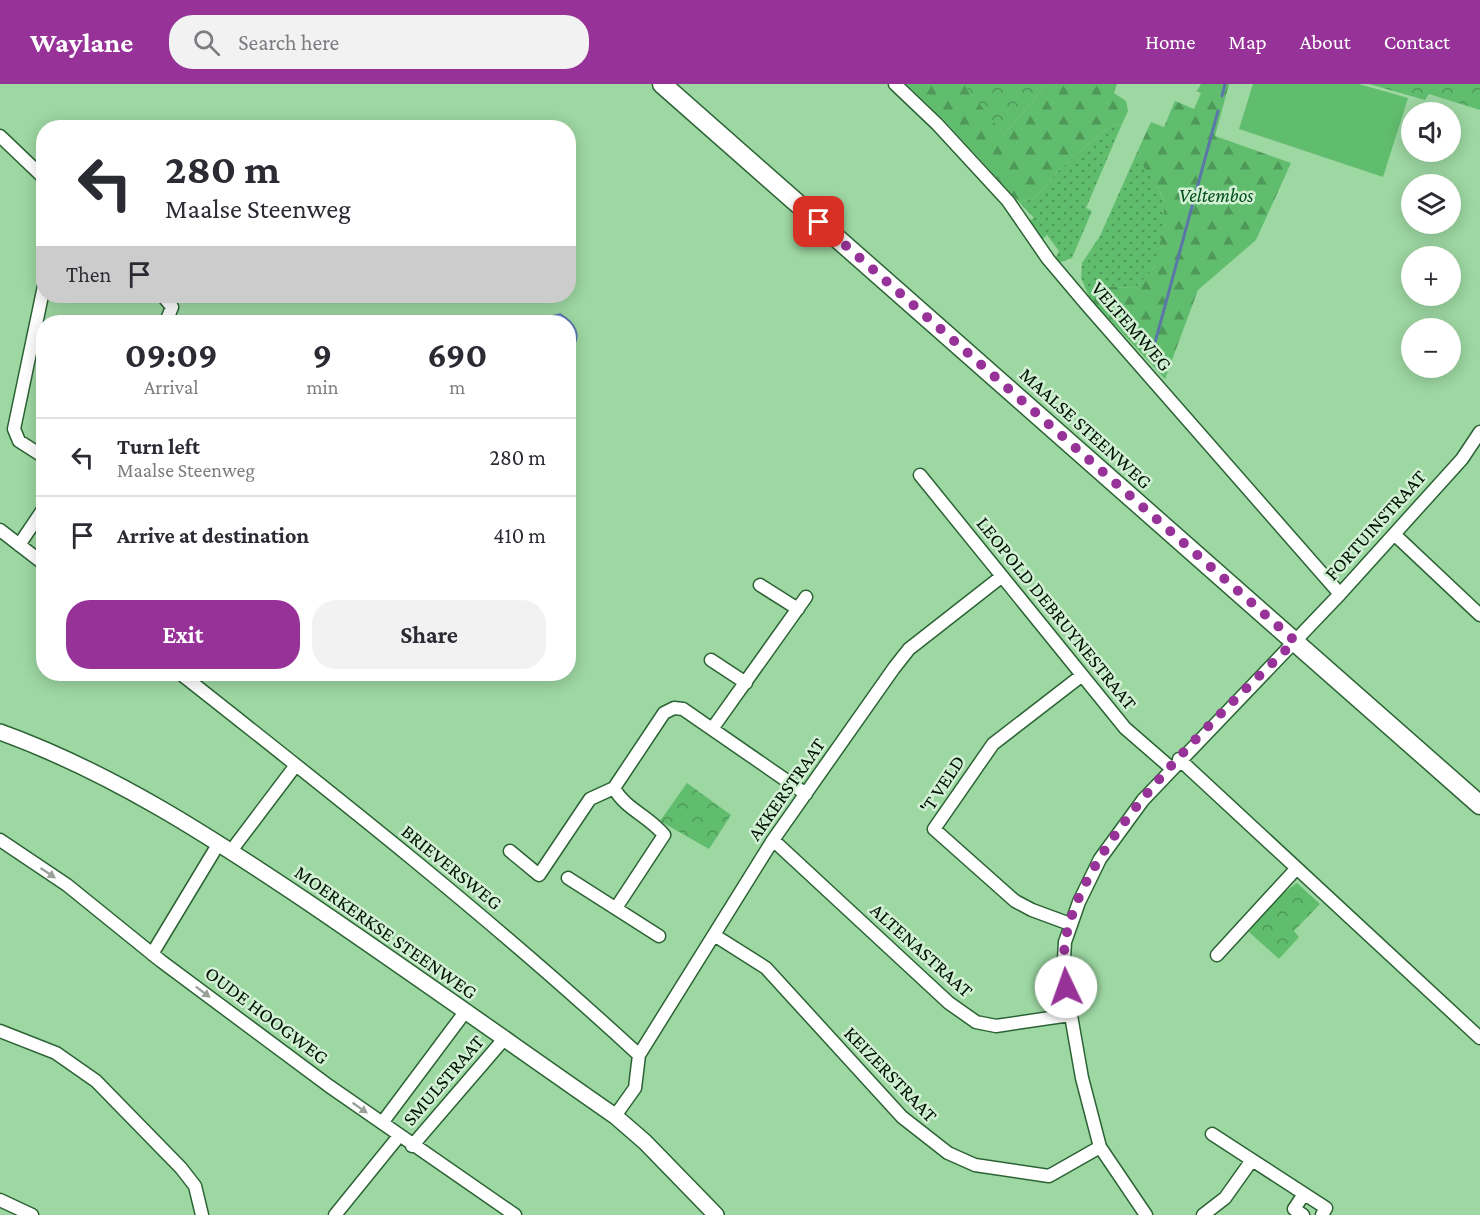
<!DOCTYPE html>
<html lang="en">
<head>
<meta charset="utf-8">
<style>
  body { margin:0; font-family:"Crimson Pro",serif; background:#f2f2f3; color:#2b2b33; height:100vh; display:flex; flex-direction:column; font-size:22px; white-space:nowrap }
  * { box-sizing:border-box; margin:0 }
  p { font-size:20px; color:#7c7c81 }
  .icon { flex:none; width:33px; height:33px; fill:none; stroke:currentColor; stroke-width:2; stroke-linecap:round; stroke-linejoin:round }
  .map { position:relative; flex:1; overflow:hidden }
  .sheet { position:absolute; left:36px; top:231px; width:540px; height:366px; display:flex; flex-direction:column; background:#fff; border-radius:24px; box-shadow:0 3px 15px #0003 }
  .sheet>* { flex:none }
  .hud { position:absolute; left:36px; top:36px; width:540px; height:183px; border-radius:24px; box-shadow:0 3px 15px #0003; background:#fff; color:#2b2b33; overflow:hidden }
  .tools { position:absolute; left:1401px; top:18px; display:grid; gap:12px }
  .tools a { display:grid; place-items:center; width:60px; height:60px; border-radius:50%; background:#fff; box-shadow:0 3px 15px #0003; font-size:30px }
  .pin { position:absolute; display:grid; place-items:center; width:51px; height:51px; color:#fff; margin:-26px; border-radius:12px; box-shadow:0 3px 9px #0006 }
  .me { position:absolute; width:66px; margin:-33px; rotate:357deg; stroke-linejoin:round; filter:drop-shadow(0 0 4px #0008) }
  .turn { display:flex; align-items:center; gap:21px; height:126px; padding:0 30px; font-size:27px }
  .turn .icon { width:78px; height:78px; stroke-width:2.5 }
  .turn b { display:block; font-size:42px; line-height:51px }
  .then { display:flex; align-items:center; height:57px; padding:0 30px; background:#0003; gap:12px; font-size:22px }
  .eta { display:flex; justify-content:space-evenly; align-items:center; height:102px; text-align:center }
  .eta b { font-size:36px; font-weight:700; line-height:42px }
  .button { display:flex; gap:12px; margin-top:auto; padding:12px 30px }
  .button a { flex:1; height:69px; border-radius:24px; background:#963298; color:#fff; font-size:24px; font-weight:700; line-height:69px; text-align:center }
  .button a+a { background:#f2f2f3; color:#2b2b33 }
  ul { padding:0; list-style:none }
  li { display:flex; align-items:center; gap:18px; height:78px; padding:0 30px; border-top:2px solid #e1e1e2 }
  li div { flex:1 }
  li b { display:block; font-size:22px }
  li em { font-style:normal }
  header { display:flex; align-items:center; gap:36px; box-sizing:border-box; height:84px; padding:0 30px; background:#963298; color:#fff }
  header strong { font-size:28px }
  nav { display:flex; gap:33px; margin-inline-start:auto; font-size:21px }
  .search { width:420px; height:54px; background:#f2f2f3; display:flex; align-items:center; gap:15px; box-sizing:border-box; padding:0 21px; border-radius:24px; color:#7c7c81; font-size:22px }
  .map>svg:first-child { display:block }
</style>
</head>
<body>
<header>
<strong>Waylane</strong>
<div class="search"><svg class="icon" aria-label="search" viewBox="0 0 24 24"><circle cx="10" cy="10" r="6"/><path d="M15 15l6 6"/></svg>Search here</div>
<nav><a>Home</a><a>Map</a><a>About</a><a>Contact</a></nav>
</header>
<div class="map">
<svg width="1480" height="1131" viewBox="0 0 1480 1131">
  <defs>
    <pattern id="grass-dots" width="8" height="8" patternUnits="userSpaceOnUse" patternTransform="scale(1.5)"><rect width="8" height="8" fill="#61bd6e"/><path d="M2 2h.1M6 6h.1" fill="none" stroke="#4e9858" stroke-width="1.8" stroke-linecap="round"/></pattern>
    <pattern id="forest-firs" width="22" height="20" patternUnits="userSpaceOnUse" patternTransform="scale(1.5)"><rect width="22" height="20" fill="#61bd6e"/><path d="M5 1l3.5 6h-7zM16 11l3.5 6h-7z" fill="#4e9858"/></pattern>
    <pattern id="park-crowns" width="20" height="18" patternUnits="userSpaceOnUse" patternTransform="scale(1.5)"><rect width="20" height="18" fill="#61bd6e"/><path d="M2 6a3 3 0 1 1 6 0M12 15a3 3 0 1 1 6 0" fill="none" stroke="#4e9858"/></pattern>
    <pattern id="water-rules" width="6" height="5" patternUnits="userSpaceOnUse" patternTransform="scale(1.5)"><rect width="6" height="5" fill="#82a2f1"/><path d="M0 2.5h6" fill="none" stroke="#6883c1"/></pattern>
  </defs>
  <rect width="100%" height="100%" fill="#9dd7a2"/>
  <path fill="url(#grass-dots)" d="M1122,40L1086,124L1092,127L1072,174L1061,178L1055,175L1059,167L1047,151L1042,156L1028,137L1034,134L1019,118L1035,114L1060,85L1111,41Z
    M1139,64C1144,84 1153,92 1161,110C1168,126 1162,168 1154,183C1150,191 1141,198 1135,204L1098,202L1090,214L1081,194L1082,179L1100,152Z"/>
  <path fill="url(#forest-firs)" d="M906,0H970L968,4L1004,51L1047,0H1117L1114,9L1126,17L1128,27L1122,40L1111,41L1060,85L1035,114L1019,118L942,34Z
    M1201,0H1229L1215,52L1291,79L1256,156L1198,206L1165,295L1090,214L1098,202L1135,204L1154,184L1162,151L1164,127L1162,111L1144,83L1139,64L1151,38L1164,43L1175,17L1194,25L1201,9L1197,7Z"/>
  <path fill="url(#park-crowns)" d="M970,0H1047L1004,51L967,4Z
    M1369,0H1480V26L1429,10L1425,16Z
    M687,699L731,731L709,765L660,737Z
    M1297,799L1320,820L1294,847L1299,853L1279,875L1249,848C1263,825 1275,815 1297,799Z"/>
  <path fill="#61bd6e" d="M1253,0H1359L1408,14L1383,93L1239,45Z"/>
  <path fill="url(#water-rules)" stroke="#5b77aa" stroke-width="1.5" d="M560,230C574,238 585,253 569,266L568,238H525Z"/>
  <g fill="none" stroke-linecap="round" stroke-linejoin="round">
    <path stroke="#5b77aa" stroke-width="3" d="M1222,12L1225,0
      M1153,266L1218,27"/>
    <defs>
      <path id="minor" d="M895,0L937,40L1008,117L1048,175L1086,220L1340,510
        M0,52L44,94
        M44,202L14,345L19,357L44,373
        M163,212L172,223L166,238
        M920,391L1125,644L1171,684
        M0,446L44,480
        M1394,450L1480,531
        M19,461L44,424
        M760,501L798,525
        M711,576L746,599
        M181,590C337,713 493,836 639,971L635,1004L615,1032
        M712,645L806,513
        M1179,675L1480,954
        M614,704C625,725 649,732 664,751L616,824
        M0,756L67,801L161,877L329,1002L515,1131
        M773,756L949,919L976,938L996,942L1070,931
        M231,767L296,681
        M510,767L539,791L590,715L614,704L664,629L674,624L683,625L806,710
        M568,794L659,852
        M1070,840L1032,826L1015,817L934,745L993,660L1081,592
        M714,851L766,884L902,1033L948,1069L975,1081L1049,1092L1100,1063
        M152,870L219,759
        M1217,871L1296,785
        M0,947L56,969L96,997L181,1084L195,1102L202,1131
        M639,971L773,756L894,584L909,565L1001,493
        M382,1039L465,928
        M1212,1050L1252,1076
        M412,1062L504,955
        M0,1116L32,1131
        M335,1131L399,1052
        M1146,1131L1100,1063L1082,994L1066,903L1064,875L1065,858L1079,818L1100,775L1143,716L1340,510L1462,375L1480,348
        M1203,1131L1225,1114L1252,1076L1326,1124L1322,1131
        M1303,1131L1294,1125L1304,1110"/>
      <path id="tertiary" d="M0,648C111,688 211,753 309,819C412,889 513,961 615,1032L645,1058L716,1131"/>
      <path id="primary" d="M662,0L1480,721"/>
    </defs>
    <use href="#minor" stroke="#2c6334" stroke-width="15"/>
    <use href="#tertiary" stroke="#2c6334" stroke-width="18"/>
    <use href="#primary" stroke="#2c6334" stroke-width="21"/>
    <use href="#minor" stroke="#fff" stroke-width="12"/>
    <use href="#tertiary" stroke="#fff" stroke-width="15"/>
    <use href="#primary" stroke="#fff" stroke-width="18"/>
  </g>
  <defs><path id="oneway-solid" d="M-6-.8H1V-3.2L6.5 0L1 3.2V.8H-6Z" transform="scale(1.5)"/></defs>
  <g fill="#99a19a">
    <use href="#oneway-solid" transform="translate(48 789) rotate(34)"/>
    <use href="#oneway-solid" transform="translate(203 908) rotate(37)"/>
    <use href="#oneway-solid" transform="translate(360 1024) rotate(35)"/>
  </g>
  <g fill="none" stroke-linecap="round" stroke-linejoin="round">
    <path stroke="#963298" stroke-width="10" stroke-dasharray="0 18" d="M819,138L1295,557C1221,630 1083,753 1065,858C1063,873 1065,888 1066,903"/>
  </g>
  <g text-anchor="middle" stroke-width="5" stroke-linejoin="round" paint-order="stroke">
    <g font-size="20" font-style="italic" fill="#05501a" stroke="#d2f0d4">
      <text x="1216" y="118">Veltembos</text>
    </g>
    <g font-size="20" fill="#001303" stroke="#d2f0d4">
      <text transform="translate(1132 242) rotate(49)" y="7">VELTEMWEG</text>
      <text transform="translate(1086 344) rotate(42)" y="7">MAALSE STEENWEG</text>
      <text transform="translate(1375 441) rotate(-48)" y="7">FORTUINSTRAAT</text>
      <text transform="translate(1057 529) rotate(51)" y="7">LEOPOLD DEBRUYNESTRAAT</text>
      <text transform="translate(942 700) rotate(-57)" y="7">'T VELD</text>
      <text transform="translate(786 705) rotate(-55)" y="7">AKKERSTRAAT</text>
      <text transform="translate(452 783) rotate(39)" y="7">BRIEVERSWEG</text>
      <text transform="translate(386 848) rotate(35)" y="7">MOERKERKSE STEENWEG</text>
      <text transform="translate(922 866) rotate(42)" y="7">ALTENASTRAAT</text>
      <text transform="translate(267 931) rotate(37)" y="7">OUDE HOOGWEG</text>
      <text transform="translate(891 990) rotate(46)" y="7">KEIZERSTRAAT</text>
      <text transform="translate(443 996) rotate(-49)" y="7">SMULSTRAAT</text>
    </g>
  </g>
</svg>
<div class="tools">
<a><svg class="icon" aria-label="sound" viewBox="0 0 24 24"><path d="M4 9h4l5-4v14l-5-4H4zM17 9q2 3 0 6"/></svg></a>
<a><svg class="icon" aria-label="layers" viewBox="0 0 24 24"><path d="M12 4l9 5-9 5-9-5zM3 14l9 5 9-5"/></svg></a>
<a>+</a>
<a>−</a>
</div>
<div class="pin" style="left:819px;top:138px;background:#d93025"><svg class="icon" aria-label="arrive" viewBox="0 0 24 24"><path d="M6 21V4h12l-3 4 3 4H6"/></svg></div>
<svg class="me" style="left:1066px;top:903px" viewBox="-20 -20 40 40"><circle r="19" fill="#fff"/><path d="M0-13L10 11 0 6-10 11z" fill="#963298"/></svg>
<div class="hud">
<div class="turn"><svg class="icon" aria-label="left" viewBox="0 0 24 24"><path d="M17 20v-9H6M10 6l-5 5 5 5"/></svg><div><b>280 m</b>Maalse Steenweg</div></div>
<div class="then">Then<svg class="icon" aria-label="arrive" viewBox="0 0 24 24"><path d="M6 21V4h12l-3 4 3 4H6"/></svg></div>
</div>
<section class="sheet">
<div class="eta">
<div><b>09:09</b><p>Arrival</p></div>
<div><b>9</b><p>min</p></div>
<div><b>690</b><p>m</p></div>
</div>
<ul>
<li><svg class="icon" aria-label="left" viewBox="0 0 24 24"><path d="M17 20v-9H6M10 6l-5 5 5 5"/></svg><div><b>Turn left</b><p>Maalse Steenweg</p></div><em>280 m</em></li>
<li><svg class="icon" aria-label="arrive" viewBox="0 0 24 24"><path d="M6 21V4h12l-3 4 3 4H6"/></svg><div><b>Arrive at destination</b></div><em>410 m</em></li>
</ul>
<div class="button"><a>Exit</a><a>Share</a></div>
</section>
</div>
</body>
</html>
